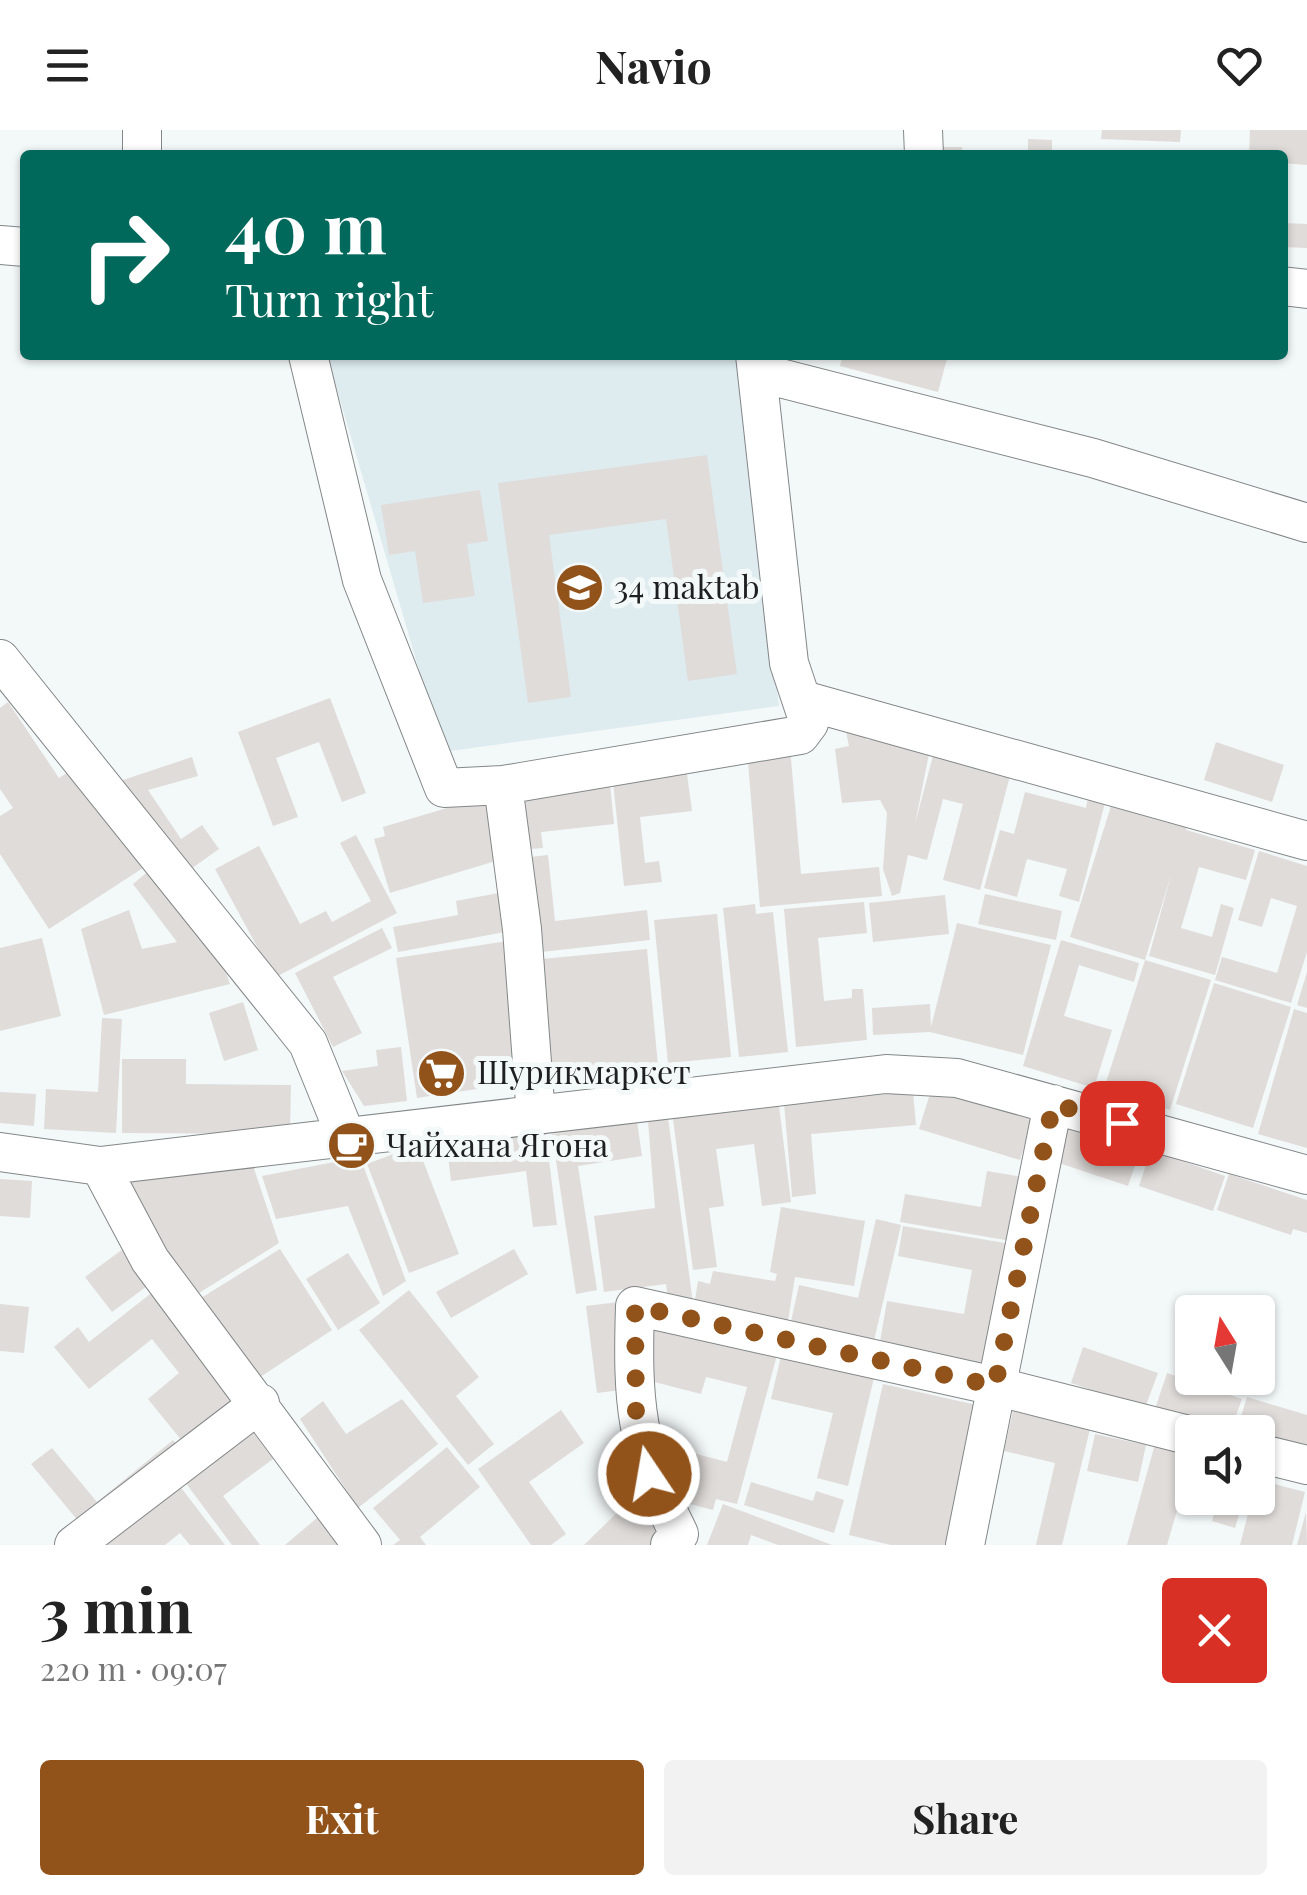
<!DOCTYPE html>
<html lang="en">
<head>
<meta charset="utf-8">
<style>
  body { margin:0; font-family:"Playfair Display",serif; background:#f2f2f2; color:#222; height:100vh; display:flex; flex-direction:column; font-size:38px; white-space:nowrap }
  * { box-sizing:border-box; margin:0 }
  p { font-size:32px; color:#767676 }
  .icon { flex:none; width:55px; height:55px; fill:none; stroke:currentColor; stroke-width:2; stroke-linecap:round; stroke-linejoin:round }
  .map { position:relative; height:1415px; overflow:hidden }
  .details { display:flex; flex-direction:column; background:#fff; flex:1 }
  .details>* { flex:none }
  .banner { position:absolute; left:20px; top:20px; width:1268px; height:210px; border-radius:10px; box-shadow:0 2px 8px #0004; background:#00695c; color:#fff; overflow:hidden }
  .needle { width:65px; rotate:349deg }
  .tools { position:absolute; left:1175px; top:1165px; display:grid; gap:20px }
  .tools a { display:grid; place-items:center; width:100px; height:100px; border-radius:10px; background:#fff; box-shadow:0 2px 8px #0004; font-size:50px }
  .pin { position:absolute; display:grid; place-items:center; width:85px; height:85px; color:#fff; margin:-42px; border-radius:20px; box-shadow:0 5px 15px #0006 }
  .me { position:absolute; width:110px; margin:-55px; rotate:348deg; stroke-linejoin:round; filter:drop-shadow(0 0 8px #0008) }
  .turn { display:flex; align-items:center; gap:35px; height:210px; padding:0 40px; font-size:45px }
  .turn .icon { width:130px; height:130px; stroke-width:2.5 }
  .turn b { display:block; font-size:70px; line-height:85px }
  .round { display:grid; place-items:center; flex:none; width:105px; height:105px; border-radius:10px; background:#f2f2f2 }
  .summary { display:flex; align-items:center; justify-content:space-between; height:170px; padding:0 40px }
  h1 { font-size:60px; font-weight:700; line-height:75px }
  .button { display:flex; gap:20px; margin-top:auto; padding:20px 40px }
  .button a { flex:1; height:115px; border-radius:10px; background:#92531a; color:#fff; font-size:40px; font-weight:700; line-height:115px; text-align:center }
  .button a+a { background:#f2f2f2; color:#222 }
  header { display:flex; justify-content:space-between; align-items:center; height:130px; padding:0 40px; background:#fff; font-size:45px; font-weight:700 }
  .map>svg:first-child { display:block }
</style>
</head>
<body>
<header><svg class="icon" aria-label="menu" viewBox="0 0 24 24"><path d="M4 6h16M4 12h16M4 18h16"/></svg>Navio<svg class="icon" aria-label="heart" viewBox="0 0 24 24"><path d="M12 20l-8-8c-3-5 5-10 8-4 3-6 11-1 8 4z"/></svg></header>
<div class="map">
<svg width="1307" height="1415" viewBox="0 0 1307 1415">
  <rect width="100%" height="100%" fill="#f3f8f9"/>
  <path fill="#deebef" d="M327,225H737L779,576L443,622Z"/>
  <path fill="#e0dcda" d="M1102,0H1181L1180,12L1101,9Z
    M1250,0H1307V35L1282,33V25H1249Z
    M1028,9L1052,10V25H1028Z
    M937,17H962V25H937Z
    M1282,93L1307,94V118L1282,117Z
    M843,225H948L938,262L840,236Z
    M707,325L737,544L688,551L666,389L549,405L571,567L528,573L498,353Z
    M480,360L488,411L467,414L475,466L423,473L415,421L389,425L381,375Z
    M330,568L366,663L342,672L319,612L276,628L298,687L273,696L238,602Z
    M8,572L59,648L76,637L143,738L49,799L0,724V686L13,678L0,659V578Z
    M862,594L867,610L887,608L930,619L915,694L934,622L1011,642L980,760L943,750L963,674L943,669L927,730L908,725L900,763L892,766L883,739L887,683L880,670L842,673L835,619L849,616L845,597Z
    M1216,612L1284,635L1272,672L1204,650Z
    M790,617L801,744L879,737L882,766L760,777L747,620Z
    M192,627L198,646L148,660L181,709L202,695L219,719L181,746L117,652Z
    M687,644L692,681L640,687L645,733L659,731L662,752L624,756L613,652Z
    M610,654L614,694L541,702L543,718L516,720L510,664Z
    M1025,662L1086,678L1088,668L1105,673L1079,772L1059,766L1067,739L1027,729L1017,767L984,758L1000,700L1014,704Z
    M484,667L502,729L390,763L374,709L385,706L383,697Z
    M1111,676L1168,693L1171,683L1189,689L1186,700L1255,720L1246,750L1199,737L1181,798L1212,807L1221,774L1234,778L1215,845L1149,826L1171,745L1145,830L1070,807Z
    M356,705L397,783L274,848L215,739L259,716L300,794L326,781L332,792L371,771L340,713Z
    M1259,721L1307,736V822L1291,873L1215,850L1222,827L1277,843L1297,776L1271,768L1262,797L1238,790Z
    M548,725L555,791L647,780L650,810L532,823L522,728Z
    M151,739L221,827L230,854L104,885L81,799L129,780L142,819L177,812L133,754Z
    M509,761L516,800L398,822L393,797L458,785L456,771Z
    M985,764L1062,781L1056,810L978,794Z
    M945,765L949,804L873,812L869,773Z
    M864,772L867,803L818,808L824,871L852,868V859H863L867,910L796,917L784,779Z
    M755,774L756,784L773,782L788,922L739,927L723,778Z
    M717,784L731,927L668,933L654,790Z
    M957,793L1051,815L1023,925L930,902L873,905L872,878L930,874L931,897Z
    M382,798L392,818L333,847L362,903L333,917L295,843Z
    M42,808L61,886L0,901V818Z
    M1061,810L1139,833L1134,852L1079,835L1064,886L1112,900L1094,958L1023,936Z
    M508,811L529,951L417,968L396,828Z
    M647,819L659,946L543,957L531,830Z
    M1145,830L1211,850L1170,980L1104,959Z
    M1307,842V878L1297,875Z
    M1214,853L1291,877L1253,998L1176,974Z
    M243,872L258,920L224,931L209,883Z
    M1294,879L1307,883V1018L1258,1004Z
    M102,888L122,889L116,1003L44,999L46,959L98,962Z
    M401,917L407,971L364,976L342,941L378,936L376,920Z
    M122,929H186V954L291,955L290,1004L122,1003Z
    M933,954L1034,985L1020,1030L919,999Z
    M0,962L36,964L34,996L0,993Z
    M913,962L916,995L811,1004L816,1064L792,1067L784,973Z
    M778,968L791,1072L762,1076L754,1014L716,1019L724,1076L709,1078L717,1137L693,1140L672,982Z
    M668,988L693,1173L669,1177L666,1154L604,1162L594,1086L655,1078L648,991Z
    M637,991L642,1026L578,1036L597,1160L576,1164L552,1004Z
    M1066,996L1140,1021L1128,1056L1053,1031Z
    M545,997L557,1095L533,1097L526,1041L451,1051L446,1009Z
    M417,1015L459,1124L409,1143L367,1034Z
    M1151,1020L1225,1046L1213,1081L1139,1056Z
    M249,1024L279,1113L191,1168L133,1074L121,1034Z
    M360,1027L406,1151L383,1166L348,1076L276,1089L262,1046Z
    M987,1041L1022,1047L1011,1111L900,1092L905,1064L981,1077Z
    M1229,1044L1307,1070V1103L1293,1099L1291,1105L1217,1080Z
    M0,1049L32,1051L30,1088L0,1086Z
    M781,1077L865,1091L854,1156L795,1147L787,1197L693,1182L698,1151L710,1154L713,1141L775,1151L777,1144L770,1142Z
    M876,1089L901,1095L873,1215L790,1196L799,1155L858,1168Z
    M903,1096L1011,1114L989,1242L878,1223L887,1171L964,1184L972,1140L898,1126Z
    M123,1119L150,1154L112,1182L85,1147Z
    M280,1119L332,1200L254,1251L201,1168Z
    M514,1119L528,1144L451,1188L436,1162Z
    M348,1123L380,1173L338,1200L306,1149Z
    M409,1160L479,1247L456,1266L494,1314L468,1335L359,1200Z
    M154,1161L238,1265L182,1311L148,1269L179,1243L152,1209L89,1259L54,1217L78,1197L89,1212Z
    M619,1172L629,1259L597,1263L586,1176Z
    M0,1174L29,1177L24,1223L0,1221Z
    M653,1193L777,1225L737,1374L716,1369L713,1380L663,1367L654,1313L727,1332L747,1257L706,1247L701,1264L639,1248Z
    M1083,1217L1158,1243L1145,1278L1071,1253Z
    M781,1226L874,1248L848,1356L817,1348L833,1283L771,1269Z
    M1167,1243L1242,1269L1230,1302L1155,1279Z
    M883,1254L981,1276L949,1415H891L849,1405Z
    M1247,1267L1307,1285V1324L1258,1309V1302H1236Z
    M402,1269L438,1314L358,1378L300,1289L323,1271L346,1304Z
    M561,1280L584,1313L529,1352L566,1404L551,1415H531L478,1339Z
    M1013,1281L1090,1299L1062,1415H1036L1055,1333L1004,1321Z
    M253,1302L273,1329L223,1366L260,1415H232L185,1352Z
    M1095,1304L1146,1315L1138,1352L1087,1341Z
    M173,1310L181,1320L84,1398L31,1334L52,1318L97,1372Z
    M1155,1314L1192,1324V1368H1244L1235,1398L1212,1391L1216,1377L1181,1367L1167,1415H1127Z
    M447,1317L480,1357L420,1407L426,1415H393L400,1410L373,1378Z
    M1258,1350L1305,1362L1292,1415H1240L1252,1368H1258Z
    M176,1351L225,1415H190L180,1403L165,1415H105L100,1409Z
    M751,1352L813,1371L816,1361L844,1370L834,1403L744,1375Z
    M631,1369L668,1407L659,1415H584Z
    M723,1374L832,1415H778L751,1405L748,1415H707Z
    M324,1382L352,1415H285Z
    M1306,1382L1307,1415H1297Z"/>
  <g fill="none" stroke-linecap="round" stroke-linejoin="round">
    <defs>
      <path id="minor" d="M142,0V25
        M923,0L924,25
        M0,115L25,117
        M1282,156L1307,159
        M308,225L362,450L444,658L503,655L522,799L536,986
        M757,242L1093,328L1307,393
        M0,529L308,913L347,1009
        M803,570L1307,711
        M503,655L800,605L809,593L789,533L755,225
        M0,1022L100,1036L886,944L957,948L1307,1045
        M100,1036L150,1130L362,1415
        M1258,1323L1307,1335
        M74,1415L260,1273
        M670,1415L679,1404C635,1316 632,1273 635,1176L995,1256L1192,1306
        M965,1415L1053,974"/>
    </defs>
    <use href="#minor" stroke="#838788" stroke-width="40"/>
    <use href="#minor" stroke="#fff" stroke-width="38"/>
  </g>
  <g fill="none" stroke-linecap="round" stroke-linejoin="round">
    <path stroke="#92531a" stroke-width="18" stroke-dasharray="0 32.4" d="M649,1344L636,1286L635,1176L995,1256L1053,974L1122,993"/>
  </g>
  <defs>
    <symbol id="school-disc" viewBox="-11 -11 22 22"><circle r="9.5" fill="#92531a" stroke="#f3f8f9"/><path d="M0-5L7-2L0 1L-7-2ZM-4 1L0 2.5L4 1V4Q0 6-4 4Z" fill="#fff"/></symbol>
    <symbol id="supermarket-disc" viewBox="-11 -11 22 22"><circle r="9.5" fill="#92531a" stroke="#f3f8f9"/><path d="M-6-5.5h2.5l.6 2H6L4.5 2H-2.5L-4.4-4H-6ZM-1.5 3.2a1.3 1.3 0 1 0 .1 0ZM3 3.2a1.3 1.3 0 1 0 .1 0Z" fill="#fff"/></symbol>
    <symbol id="cafe-disc" viewBox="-11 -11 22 22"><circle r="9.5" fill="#92531a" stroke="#f3f8f9"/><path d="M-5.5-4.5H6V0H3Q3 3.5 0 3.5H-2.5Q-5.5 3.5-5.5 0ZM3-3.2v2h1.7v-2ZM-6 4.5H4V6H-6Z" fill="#fff"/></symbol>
  </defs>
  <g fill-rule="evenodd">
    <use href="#school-disc" x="552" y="430" width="55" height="55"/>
    <use href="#supermarket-disc" x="414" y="916" width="55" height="55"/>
    <use href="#cafe-disc" x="324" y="988" width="55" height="55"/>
  </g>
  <g text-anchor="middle" stroke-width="10" stroke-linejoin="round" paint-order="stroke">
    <g font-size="32" fill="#1e1f20" stroke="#f3f8f9" text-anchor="start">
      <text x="614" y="469">34 maktab</text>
      <text x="477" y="954">Шурикмаркет</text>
      <text x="386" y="1027">Чайхана Ягона</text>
    </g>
  </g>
</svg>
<div class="tools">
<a><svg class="needle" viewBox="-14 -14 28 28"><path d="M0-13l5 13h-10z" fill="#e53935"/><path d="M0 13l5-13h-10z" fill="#767676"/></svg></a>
<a><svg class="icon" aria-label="sound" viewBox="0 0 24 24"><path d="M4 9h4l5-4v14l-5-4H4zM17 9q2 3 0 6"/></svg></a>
</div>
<div class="pin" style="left:1122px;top:993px;background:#d93025"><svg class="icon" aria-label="arrive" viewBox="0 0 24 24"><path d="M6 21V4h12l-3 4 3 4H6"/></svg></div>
<svg class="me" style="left:649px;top:1344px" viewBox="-20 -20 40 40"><circle r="17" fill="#92531a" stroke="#fff" stroke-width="3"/><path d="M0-11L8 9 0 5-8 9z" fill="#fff"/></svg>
<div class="banner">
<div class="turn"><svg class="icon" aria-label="right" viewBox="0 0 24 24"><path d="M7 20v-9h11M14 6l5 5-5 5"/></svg><div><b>40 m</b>Turn right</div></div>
</div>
</div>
<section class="details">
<div class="summary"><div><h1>3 min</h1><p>220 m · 09:07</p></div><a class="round" style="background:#d93025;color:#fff"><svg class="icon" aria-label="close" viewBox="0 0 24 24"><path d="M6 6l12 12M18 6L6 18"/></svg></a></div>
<div class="button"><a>Exit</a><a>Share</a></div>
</section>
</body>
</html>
